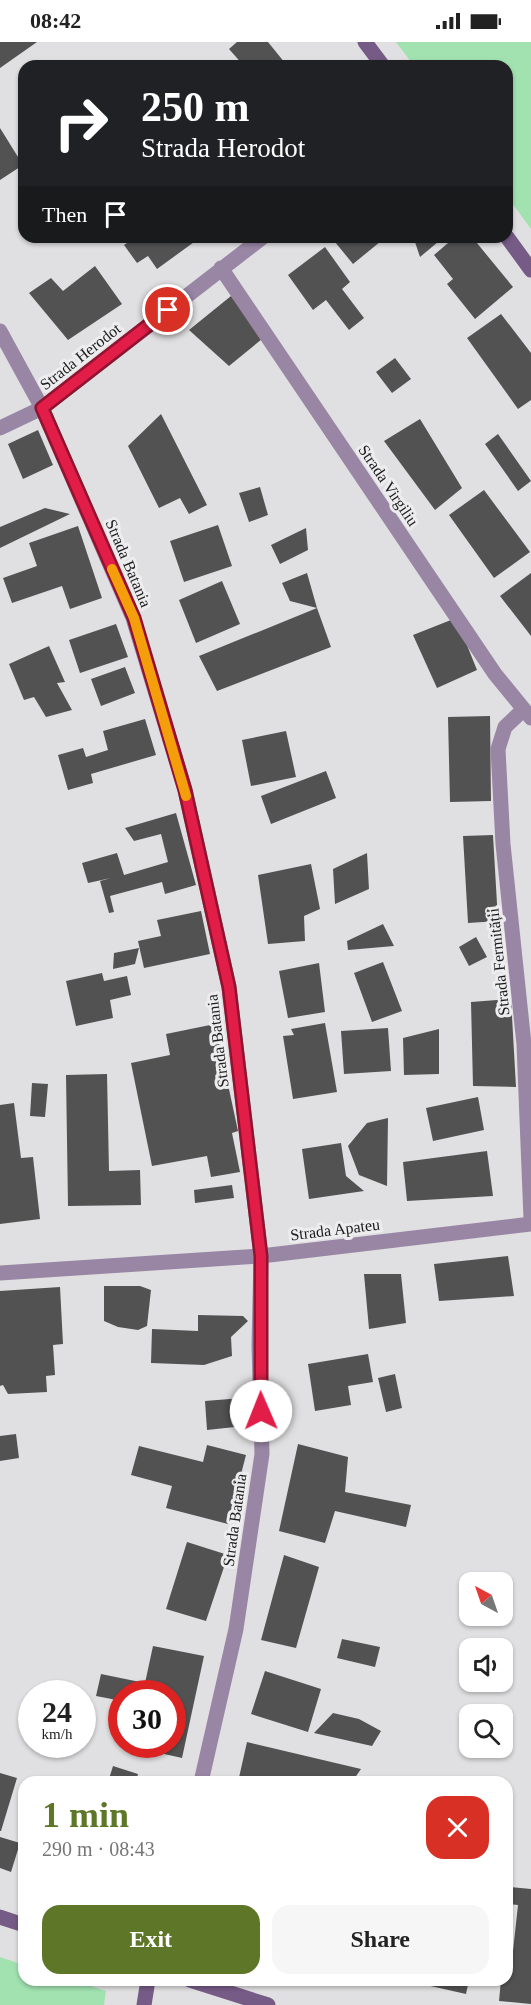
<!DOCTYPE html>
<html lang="en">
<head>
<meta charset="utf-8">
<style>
  body { margin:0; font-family:"Times New Roman",serif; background:#f6f6f6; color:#222; height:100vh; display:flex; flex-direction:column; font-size:22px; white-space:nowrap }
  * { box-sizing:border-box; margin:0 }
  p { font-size:20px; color:#767676 }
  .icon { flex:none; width:33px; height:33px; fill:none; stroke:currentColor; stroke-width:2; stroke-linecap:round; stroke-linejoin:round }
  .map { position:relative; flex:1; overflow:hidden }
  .panel { position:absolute; left:18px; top:1734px; width:495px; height:210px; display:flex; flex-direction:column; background:#fff; border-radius:18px; box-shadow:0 2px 4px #0004 }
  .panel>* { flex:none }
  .guide { position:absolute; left:18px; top:18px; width:495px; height:183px; border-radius:18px; box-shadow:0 2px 4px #0004; background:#202124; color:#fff; overflow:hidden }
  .needle { width:39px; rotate:320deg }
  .controls { position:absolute; left:459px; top:1530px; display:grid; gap:12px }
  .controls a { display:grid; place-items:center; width:54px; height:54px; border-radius:12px; background:#fff; box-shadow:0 2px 4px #0004; font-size:30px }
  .speed { position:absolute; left:18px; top:1638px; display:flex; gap:12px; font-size:30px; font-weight:700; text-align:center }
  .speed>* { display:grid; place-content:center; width:78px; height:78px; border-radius:50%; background:#fff; box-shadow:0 2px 4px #0004; line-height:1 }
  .speed small { font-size:15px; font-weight:400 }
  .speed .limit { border:9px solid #d22; background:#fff; color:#111 }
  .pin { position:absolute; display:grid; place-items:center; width:51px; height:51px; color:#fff; margin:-26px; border:3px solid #fff; border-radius:50%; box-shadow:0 2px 6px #0007 }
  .me { position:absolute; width:66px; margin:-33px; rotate:359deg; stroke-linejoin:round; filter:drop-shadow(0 0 4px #0008) }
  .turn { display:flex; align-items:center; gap:21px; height:126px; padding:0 24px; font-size:27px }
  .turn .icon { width:78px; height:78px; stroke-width:2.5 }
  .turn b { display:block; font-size:42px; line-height:51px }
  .then { display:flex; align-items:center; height:57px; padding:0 24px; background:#0003; gap:12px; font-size:22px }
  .round { display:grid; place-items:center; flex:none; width:63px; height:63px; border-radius:18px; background:#f6f6f6 }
  .summary { display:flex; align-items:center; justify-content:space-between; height:102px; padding:0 24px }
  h1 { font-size:36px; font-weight:600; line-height:45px; color:#5d7628 }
  .primary-button { display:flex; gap:12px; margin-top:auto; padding:12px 24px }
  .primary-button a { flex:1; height:69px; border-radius:18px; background:#5d7628; color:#fff; font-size:24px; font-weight:600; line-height:69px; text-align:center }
  .primary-button a+a { background:#f6f6f6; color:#222 }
  .status { display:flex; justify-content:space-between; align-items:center; height:42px; padding:0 30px; background:#fff; direction:ltr }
  .status svg { height:16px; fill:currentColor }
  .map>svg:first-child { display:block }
</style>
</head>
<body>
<div class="status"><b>08:42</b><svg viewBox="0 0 49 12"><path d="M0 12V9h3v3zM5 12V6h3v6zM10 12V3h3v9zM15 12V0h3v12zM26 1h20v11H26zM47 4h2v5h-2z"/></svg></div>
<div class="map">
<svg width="531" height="1963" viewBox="0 0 531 1963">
  <rect width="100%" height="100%" fill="#e0e0e2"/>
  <path fill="#a1e2b0" d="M396,0H531V187L507,154V24H414Z
    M0,1915L24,1923V1938H71L106,1949L104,1963H0Z"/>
  <path fill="#535253" d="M0,0H37L0,26Z
    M237,0H268L285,21L281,24H244L229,7Z
    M0,86L23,123L0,138Z
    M136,195H201L157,227L148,214L137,221L124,203Z
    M342,195H386L353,222L335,200Z
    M416,195H444L420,215L414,197Z
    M455,195H472L513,245L475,277L447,242L453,237L434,213Z
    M325,205L350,240L342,247L364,276L349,288L326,258L313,268L288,233Z
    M95,224L122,262L68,298L29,251L51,236L63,249Z
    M231,254L262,297L229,324L189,288Z
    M501,272L531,311V358L518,367L467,296Z
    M395,316L411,337L392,351L376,330Z
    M161,372L207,463L189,472L180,456L159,466L128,404Z
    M420,377L462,446L435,468L384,399Z
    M38,388L53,423L23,437L8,402Z
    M498,392L531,439L518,449L485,402Z
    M260,445L268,473L249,480L239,451Z
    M484,448L530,510L494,536L449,473Z
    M45,466L70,472L0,506V485Z
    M218,483L232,524L184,540L170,499Z
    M78,484L102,556L70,567L62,544L12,561L3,536L37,524L29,501Z
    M306,486L308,508L280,522L271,503Z
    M307,531L317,566L290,559L282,541Z
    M531,531V594L500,554Z
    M222,539L240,582L196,601L179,558Z
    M317,566L331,605L217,649L199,614Z
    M456,576L477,628L437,646L413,593Z
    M116,582L128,615L80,631L69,598Z
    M49,604L65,640L57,641L72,668L46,675L34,655L24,658L9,622Z
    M125,625L135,651L101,664L91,637Z
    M490,674L491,759L450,760L448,675Z
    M145,677L156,713L91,732L93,741L68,748L58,713L83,706L86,715L108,708L103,689Z
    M286,689L296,735L251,744L242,698Z
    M326,729L336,756L271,782L261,754Z
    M176,771L196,843L165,852L162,840L110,854L114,870L109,871L100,839L111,836L88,841L82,821L117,811L124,833L168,820L161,792L134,799L125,786Z
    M493,793L498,879L468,881L463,794Z
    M367,811L369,847L335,862L333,827Z
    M311,822L320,867L304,874L305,899L268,902L258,833Z
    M201,869L210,912L144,926L138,899L161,894L157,878Z
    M383,882L394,904L348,908L347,899Z
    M476,895L487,915L469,924L459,905Z
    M139,906L135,922L113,927L114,911Z
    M383,920L402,969L372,980L354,931Z
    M319,921L325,970L288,976L279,929Z
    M102,931L104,939L127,934L131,953L110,958L113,976L76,984L66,939Z
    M511,957L516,1045L473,1044L471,960Z
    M325,981L337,1050L293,1057L283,994L294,993L291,987Z
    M215,982L238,1089L232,1091L240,1130L211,1135L207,1114L152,1124L131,1021L170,1013L166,992Z
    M388,986L391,1029L344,1032L341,989Z
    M439,987V1032L404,1033L403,996Z
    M107,1032L109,1129L140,1128L141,1163L68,1164L66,1033Z
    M32,1041L48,1042L45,1075L30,1074Z
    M478,1055L484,1088L433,1099L426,1066Z
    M14,1061L21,1116L33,1115L40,1177L0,1182V1063Z
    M388,1076L387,1144L359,1133L348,1104L367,1081Z
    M341,1101L346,1134L364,1149L309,1157L302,1107Z
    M487,1109L493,1154L407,1159L403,1120Z
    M232,1143L234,1156L195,1161L194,1148Z
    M508,1214L514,1254L439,1259L434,1222Z
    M364,1232H401L406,1281L369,1287Z
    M104,1244H140L151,1248L147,1284L138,1288L118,1285L104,1279Z
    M60,1245L63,1302L53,1303L55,1333L46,1334L47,1350L8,1352L3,1343L0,1344V1249Z
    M198,1273L243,1274L248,1279L231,1295L232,1314L204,1323L151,1321L152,1287L198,1289Z
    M368,1312L373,1340L348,1344L351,1363L315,1369L308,1322Z
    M395,1332L402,1366L386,1370L378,1336Z
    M242,1356L244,1384L207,1388L205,1359Z
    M16,1392L19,1416L0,1419V1394Z
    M298,1402L348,1415L345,1450L411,1463L406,1485L335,1469L325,1501L279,1489Z
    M207,1403L246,1413L228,1482L166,1466L172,1444L131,1433L139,1404L203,1420Z
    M187,1500L228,1513L206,1579L166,1567Z
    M284,1513L319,1525L296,1606L261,1598Z
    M342,1597L380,1605L375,1625L337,1616Z
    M153,1604L204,1614L182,1716L133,1705L134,1702H172V1652H122V1659L96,1654L101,1632L145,1641Z
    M265,1629L321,1647L308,1690L251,1672Z
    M333,1671L359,1677L381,1689L372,1704L314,1691Z
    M247,1700L361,1727L352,1740H238Z
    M113,1724L138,1732L136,1740H108Z
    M0,1731L17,1736L1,1789H0Z
    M0,1795L20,1801L11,1830L0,1826Z
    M510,1845L531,1847V1962L499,1959L501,1938H507V1909H513L518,1863L508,1862Z
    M404,1938H469L466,1952Z"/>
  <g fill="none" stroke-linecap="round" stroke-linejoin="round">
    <path stroke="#9986a4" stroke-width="15" d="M221,226L495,632L531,676
      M0,289L42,366L133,576L185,748L229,945L261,1214L259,1304L262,1412L236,1587L201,1740
      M0,386L42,366L263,195
      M523,668L505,685L498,707L503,802L524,1002L531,1177
      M0,1231L261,1214L531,1182"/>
    <path stroke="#765b86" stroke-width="15" d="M365,0L383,24
      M507,195L531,228
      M0,1875L24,1883
      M190,1938L268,1963
      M144,1963L148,1938"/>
  </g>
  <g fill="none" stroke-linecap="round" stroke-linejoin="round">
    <defs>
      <path id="route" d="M168,268L42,366L134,576L185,748L229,945L261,1214V1369"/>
    </defs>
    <use href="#route" stroke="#92132f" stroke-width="15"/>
    <use href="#route" stroke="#e11d48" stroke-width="10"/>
    <path stroke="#f59e0b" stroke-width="10" d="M112,527L134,576L186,754"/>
  </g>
  <g text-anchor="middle" stroke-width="6" stroke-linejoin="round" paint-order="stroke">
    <g font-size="16" fill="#1c1c1c" stroke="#ededef">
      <text transform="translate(80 314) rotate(-38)" y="6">Strada Herodot</text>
      <text transform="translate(389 443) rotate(56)" y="6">Strada Virgiliu</text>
      <text transform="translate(129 521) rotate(67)" y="6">Strada Batania</text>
      <text transform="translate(498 920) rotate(-96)" y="6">Strada Fermității</text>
      <text transform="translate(217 999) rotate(-97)" y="6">Strada Batania</text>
      <text transform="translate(335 1187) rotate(-7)" y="6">Strada Apateu</text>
      <text transform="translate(234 1478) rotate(-82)" y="6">Strada Batania</text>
    </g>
  </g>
</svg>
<div class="controls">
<a><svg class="needle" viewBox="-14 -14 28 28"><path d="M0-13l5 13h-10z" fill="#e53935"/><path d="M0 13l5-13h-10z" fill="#767676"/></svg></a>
<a><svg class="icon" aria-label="sound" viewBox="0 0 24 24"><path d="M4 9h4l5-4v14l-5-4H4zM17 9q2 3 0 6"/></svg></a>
<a><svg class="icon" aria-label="search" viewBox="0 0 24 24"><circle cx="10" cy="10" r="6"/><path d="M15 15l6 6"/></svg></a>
</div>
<div class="speed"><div>24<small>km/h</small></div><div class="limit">30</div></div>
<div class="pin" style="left:168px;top:268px;background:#d93025"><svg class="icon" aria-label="arrive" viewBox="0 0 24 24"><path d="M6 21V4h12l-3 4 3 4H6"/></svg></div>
<svg class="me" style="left:261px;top:1369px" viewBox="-20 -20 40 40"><circle r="19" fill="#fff"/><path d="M0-13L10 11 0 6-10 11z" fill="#e11d48"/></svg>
<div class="guide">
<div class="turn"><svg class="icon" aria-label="right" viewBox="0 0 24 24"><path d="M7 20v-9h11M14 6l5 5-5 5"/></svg><div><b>250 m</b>Strada Herodot</div></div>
<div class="then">Then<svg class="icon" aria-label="arrive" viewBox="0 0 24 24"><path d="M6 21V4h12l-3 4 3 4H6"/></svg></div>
</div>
<section class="panel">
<div class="summary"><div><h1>1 min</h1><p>290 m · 08:43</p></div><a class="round" style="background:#d93025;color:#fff"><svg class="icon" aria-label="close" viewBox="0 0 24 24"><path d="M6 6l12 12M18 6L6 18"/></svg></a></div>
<div class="primary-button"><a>Exit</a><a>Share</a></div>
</section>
</div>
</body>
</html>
